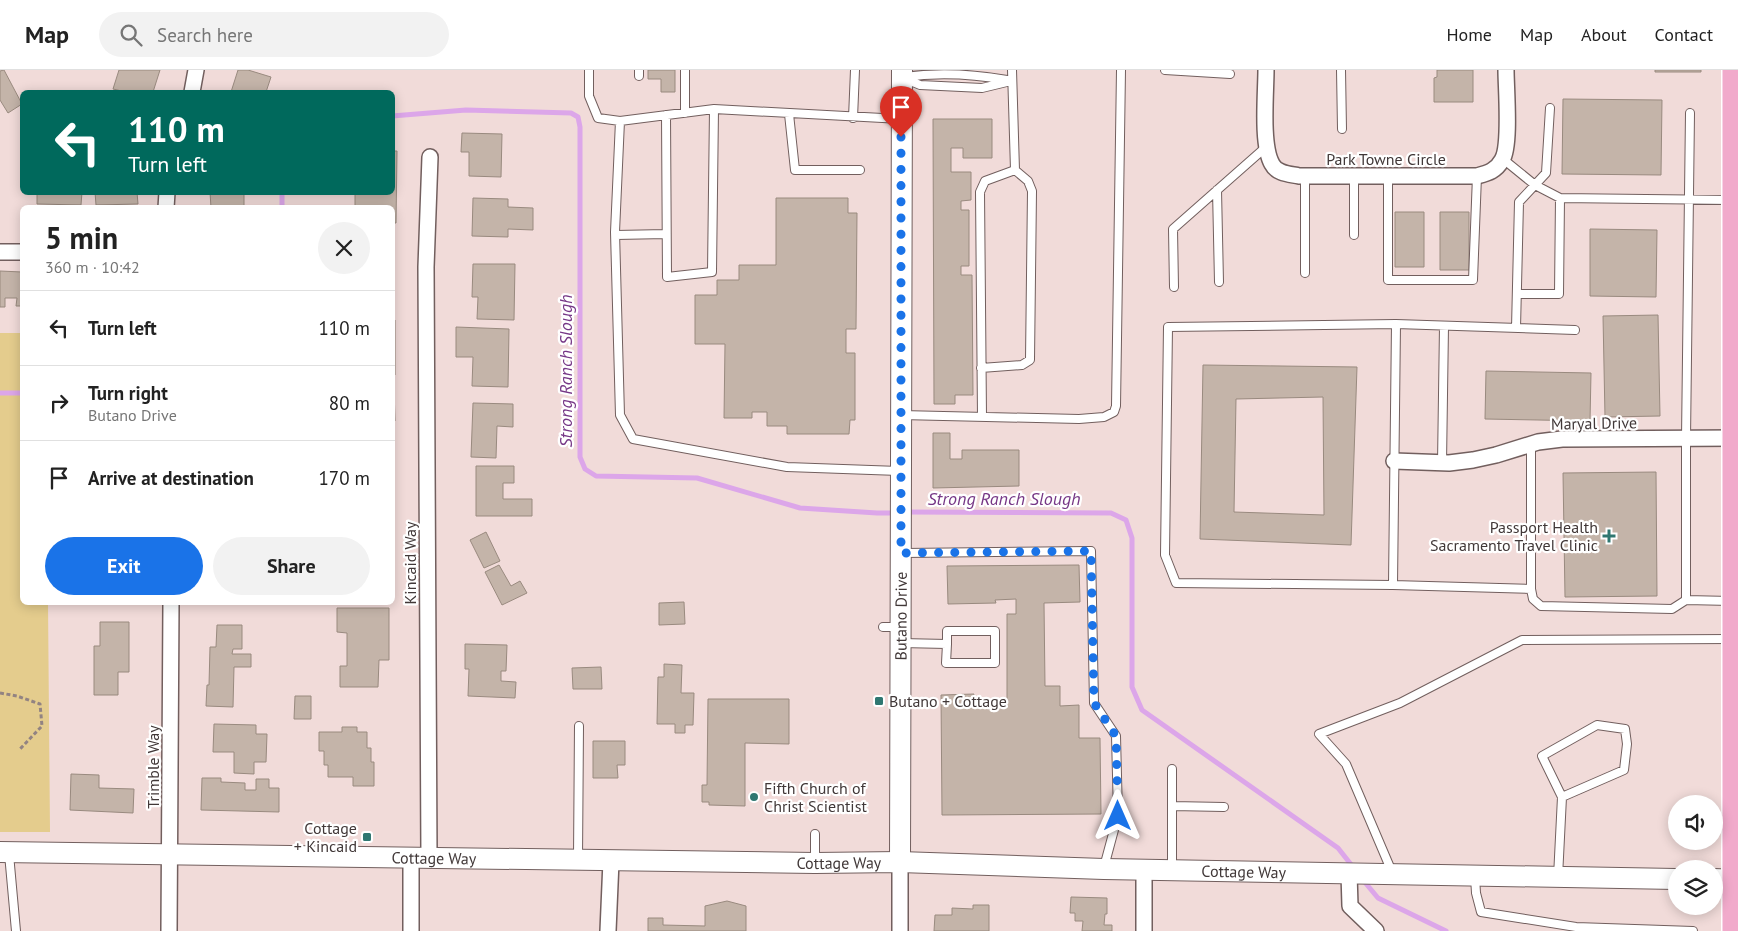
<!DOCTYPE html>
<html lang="en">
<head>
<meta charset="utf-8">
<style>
  body { margin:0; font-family:"PT Sans",sans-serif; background:#f2f2f2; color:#222; height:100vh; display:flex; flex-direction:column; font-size:19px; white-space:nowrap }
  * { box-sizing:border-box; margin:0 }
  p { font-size:16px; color:#767676 }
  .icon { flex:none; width:28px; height:28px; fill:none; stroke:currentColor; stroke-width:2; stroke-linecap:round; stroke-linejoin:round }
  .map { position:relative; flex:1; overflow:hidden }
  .details { position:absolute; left:20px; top:135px; width:375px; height:400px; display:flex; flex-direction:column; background:#fff; border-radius:8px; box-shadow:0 2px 12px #0003 }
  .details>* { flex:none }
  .top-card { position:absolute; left:20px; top:20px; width:375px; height:105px; border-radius:8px; box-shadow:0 2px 12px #0003; background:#00695c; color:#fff; overflow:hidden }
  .fabs { position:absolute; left:1668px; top:725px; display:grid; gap:10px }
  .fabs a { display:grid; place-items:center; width:55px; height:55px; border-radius:50%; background:#fff; box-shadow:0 2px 12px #0003; font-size:25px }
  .pin { position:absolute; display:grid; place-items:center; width:42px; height:42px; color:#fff; margin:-51px -21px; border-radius:50% 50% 50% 0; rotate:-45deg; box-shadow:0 0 5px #0007 }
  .pin .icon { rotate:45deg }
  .me { position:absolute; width:55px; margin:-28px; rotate:0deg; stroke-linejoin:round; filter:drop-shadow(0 0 4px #0008) }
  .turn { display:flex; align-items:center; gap:18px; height:105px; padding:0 25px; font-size:22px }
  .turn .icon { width:65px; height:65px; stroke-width:2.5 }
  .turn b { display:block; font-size:35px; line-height:42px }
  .round { display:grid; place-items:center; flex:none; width:52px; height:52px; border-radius:26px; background:#f2f2f2 }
  .head { display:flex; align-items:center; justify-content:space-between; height:85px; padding:0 25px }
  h1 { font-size:30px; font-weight:700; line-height:38px }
  .action { display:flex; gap:10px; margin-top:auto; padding:10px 25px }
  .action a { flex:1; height:58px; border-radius:30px; background:#1a73e8; color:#fff; font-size:20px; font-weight:700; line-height:58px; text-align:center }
  .action a+a { background:#f2f2f2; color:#222 }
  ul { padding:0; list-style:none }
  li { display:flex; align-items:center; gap:15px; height:75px; padding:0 25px; border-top:1px solid #e0e0e0 }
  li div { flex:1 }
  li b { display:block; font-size:19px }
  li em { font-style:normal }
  header { display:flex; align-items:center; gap:30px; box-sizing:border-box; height:70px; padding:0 25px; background:#fff; border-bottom:1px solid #e0e0e0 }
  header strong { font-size:24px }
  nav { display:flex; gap:28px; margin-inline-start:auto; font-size:18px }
  .search { width:350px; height:45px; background:#f2f2f2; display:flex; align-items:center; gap:12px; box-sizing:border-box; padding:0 18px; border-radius:28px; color:#767676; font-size:19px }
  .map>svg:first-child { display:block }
</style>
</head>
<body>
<header>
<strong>Map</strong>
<div class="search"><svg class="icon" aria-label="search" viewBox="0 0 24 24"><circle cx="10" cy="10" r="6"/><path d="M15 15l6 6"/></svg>Search here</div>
<nav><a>Home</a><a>Map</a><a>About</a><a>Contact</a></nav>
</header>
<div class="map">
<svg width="1738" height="861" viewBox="0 0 1738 861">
  <rect width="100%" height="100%" fill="#f1dbd9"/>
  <path fill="#e4cc8d" d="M0,263H22V532L48,533L50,762H0Z"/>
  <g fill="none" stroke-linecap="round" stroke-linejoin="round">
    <path stroke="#dca6e9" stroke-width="5" d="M392,46L466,40L571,43L578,47L580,57V387L585,399L596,406L697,408L800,438L877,443H897
      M282,122V138
      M0,323H22
      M906,442L1111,443L1126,450L1132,468V617L1142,640L1338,778L1353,797
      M1363,810L1378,828L1446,861"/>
  </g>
  <path fill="#c4b4a9" stroke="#998a7f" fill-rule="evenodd" d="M4,0L22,34L8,43L0,30V1Z
    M119,0H160L153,22H126L113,19Z
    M238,0H248L271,7L266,22H231Z
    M648,0H675V22H661V9H648Z
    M1437,0H1473V32H1434V8L1437,7Z
    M1655,0H1701V2H1655Z
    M1563,29L1662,30L1661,105L1562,104Z
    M933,49H992V88H963V78H951V102H971V130L961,131V140H969V196H961V205H972L973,325H955V334H934Z
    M462,63L502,64L501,107L469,106V82H461Z
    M392,81H397L396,153H392V138H355V122H392Z
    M37,122H82L81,135L37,134Z
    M95,122H137L138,134L96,135Z
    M210,122H244V138H211Z
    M473,128L508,129V137L533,138V160L508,159V167L472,166Z
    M776,128H848V143H857L856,259H846V283H855V350H850L849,364H787V356H767V342H752V348H724L725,274H695V225H717V210H739V195H776Z
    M1395,142H1424V197H1395Z
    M1440,142H1469V200H1440Z
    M1590,159L1657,160L1656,227L1590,226Z
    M473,194H515L514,250L477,249L478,227H472Z
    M0,201L22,202V236H16L17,228H5V237H0Z
    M1658,245L1660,346L1605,347L1603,246Z
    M392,250H395V305H392Z
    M456,257L509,259L508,317L472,316L473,287H456Z
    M1203,295L1357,297L1351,475L1200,469ZM1323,327L1324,445L1234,442L1236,329Z
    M1486,301L1591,303L1590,351L1485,349Z
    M392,318H394L395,351H392Z
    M473,333L513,334V357L497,356L496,388L471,387Z
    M933,363H950V389H962V380H1019V416L933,418Z
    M392,381H394V410H392Z
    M476,396H514V413H503V429H532V446H476Z
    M1656,402L1657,526L1565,527L1563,403Z
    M486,462L500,491L484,498L470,470Z
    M499,495L511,516L520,511L527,523L502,535L485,502Z
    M1079,495L1080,532L1044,533L1045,616H1060V636L1079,635V668H1100L1101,744L942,745L941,625L974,624V636L1007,635V544H1016V529L995,530L996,533L948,534L947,496Z
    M684,532L685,554L659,555V533Z
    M337,538H389V590H379L378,617H340V596H347V563L337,562Z
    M100,552H129V602H118V625H94V576H100Z
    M217,555H242V579H233L232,584H251V597H234L233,637L206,636L207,615H209L210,577H216Z
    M465,574L507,575L506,601H501V611L516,612L515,628L468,626L469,599H465Z
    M664,594L682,595L681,623H694L693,655H685V663H675V654H657L658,607H664Z
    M601,597L602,619H573L572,598Z
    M295,626H311V649H294Z
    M708,629H789V674L745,673V736L709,735V732H702V715H707Z
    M214,654L256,655V664H267L266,692H254V704L234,703V682H213Z
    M342,657H357V662H367V678H371V692H374V716H353V707H328V695H324V681H319V662H342Z
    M593,671H625V695H617L618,708H593Z
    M71,704L99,705V718L134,719L133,743L70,740Z
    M202,708H221V712L245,713V720H256V709H269V718H279V742L201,740Z
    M1071,827L1107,828V844H1105L1104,855H1112V861H1082L1083,851H1075V843H1070Z
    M727,831L746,836V861H648V848H663V855L705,856V836Z
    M973,835H989V861H934L935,845H952V838L973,839Z"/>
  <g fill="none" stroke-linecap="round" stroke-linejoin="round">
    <defs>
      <path id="service" d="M589,0V26L598,48L620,51
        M1165,0L1230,4
        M1341,0L1342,59
        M639,6V0
        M904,7C938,2 973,4 1007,10
        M903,8L920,15L982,18L1011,11
        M685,43V0
        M1690,43L1686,369V530L1731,531
        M789,44L795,100H860
        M666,45L667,207L712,202L714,39
        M853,48L855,0
        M1503,89L1535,115L1560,128L1731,130
        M1305,106V203
        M1354,106V165
        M1388,106V210H1473L1477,106
        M1217,120L1219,212
        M616,165L666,164
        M1174,217L1173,159L1266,77
        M1517,224H1559L1560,128
        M1396,254L1393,515L1531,519
        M1516,258L1519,132L1546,103L1550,38
        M981,298L1022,295L1030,290L1032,121L1028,111L1015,100L1012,0
        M901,345L1079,349L1104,347L1114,342L1116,336L1121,0
        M982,346L980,122L985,111L1015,100
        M1531,374V519L1533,529L1541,536L1672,539L1686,530
        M1442,393L1444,256
        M899,401L787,397L633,369L620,345L615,162L620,51L714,39L901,49
        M903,483L1091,481L1094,633L1116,666L1118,745L1104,797
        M1393,515L1176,513L1165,485L1168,257L1396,254L1575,260
        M883,557H901
        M901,573L947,574V561H995V593H946L947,574
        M1172,699V799
        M1172,736L1224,737
        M9,784L16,861
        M578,788L579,656
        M815,791V764
        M1392,802L1346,694L1319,664L1400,633L1522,570L1732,569
        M1475,807L1476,823L1481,842L1576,857L1693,861
        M1558,807L1562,727L1542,686L1597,655L1625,659L1627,674L1624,700L1562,727"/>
      <path id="minor" d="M1266,0C1266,23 1261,75 1272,94C1277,104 1290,104 1299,106H1477C1488,103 1496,101 1502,90C1511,76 1506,19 1506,0
        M192,22L196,0
        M166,138L167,122
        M0,182H22
        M1394,391L1449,393L1473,390L1496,385L1538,372L1562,369L1738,368
        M411,788V861
        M429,788L426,197L430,87
        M1144,799V861
        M1349,803L1350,836L1376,861
        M169,861L171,532
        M608,861L611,791
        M900,861V792"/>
      <g id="tertiary">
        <path id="s1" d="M0,782L815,793L900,792L1104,799L1676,809"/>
        <path id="s2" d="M900,792L902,0"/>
        <path d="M1714,809L1738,810"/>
      </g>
      <path id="primary" d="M1735,0V861"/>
    </defs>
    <use href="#service" stroke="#725f5e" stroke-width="10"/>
    <use href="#minor" stroke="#725f5e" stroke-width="18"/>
    <use href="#tertiary" stroke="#725f5e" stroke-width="22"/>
    <use href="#primary" stroke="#fff" stroke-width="28"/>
    <path stroke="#928382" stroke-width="3" stroke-dasharray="4 2.5" stroke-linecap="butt" d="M0,623L17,626L40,634L42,656L20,679"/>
    <use href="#service" stroke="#fff" stroke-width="8"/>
    <use href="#minor" stroke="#fff" stroke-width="15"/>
    <use href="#tertiary" stroke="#fff" stroke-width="20"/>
    <use href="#primary" stroke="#f1aacb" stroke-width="25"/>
  </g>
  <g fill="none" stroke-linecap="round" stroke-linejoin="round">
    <path stroke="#1a73e8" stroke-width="9" stroke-dasharray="0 16.2" d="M901,67V483L1091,481L1094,633L1116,666L1118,746"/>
  </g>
  <g fill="#2f7771" stroke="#fff" stroke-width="2">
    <path d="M1606.5 458.5h5v5h5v5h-5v5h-5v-5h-5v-5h5z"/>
    <rect x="874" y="626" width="10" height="10" rx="2.5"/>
    <circle cx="754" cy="727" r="5"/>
    <rect x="362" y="762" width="10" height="10" rx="2.5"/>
  </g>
  <g text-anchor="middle" stroke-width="4.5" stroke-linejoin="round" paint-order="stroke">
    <g font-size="16" fill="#413838" stroke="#fff">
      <text x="1386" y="95">Park Towne Circle</text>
      <text transform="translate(1594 353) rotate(-1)" y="6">Maryal Drive</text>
      <text transform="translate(410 493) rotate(-90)" y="6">Kincaid Way</text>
      <text dy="6" stroke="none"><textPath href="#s2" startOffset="246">Butano Drive</textPath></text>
      <text transform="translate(153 697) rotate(-90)" y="6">Trimble Way</text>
      <text dy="6" stroke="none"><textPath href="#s1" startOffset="434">Cottage Way</textPath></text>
      <text dy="6" stroke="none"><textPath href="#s1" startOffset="839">Cottage Way</textPath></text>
      <text dy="6" stroke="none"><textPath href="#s1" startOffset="1244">Cottage Way</textPath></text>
    </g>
    <g font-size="16" fill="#413838" stroke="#fff" text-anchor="end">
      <text x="1598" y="463">Passport Health<tspan x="1598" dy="18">Sacramento Travel Clinic</tspan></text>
      <text x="889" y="637" text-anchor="start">Butano + Cottage</text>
      <text x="764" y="724" text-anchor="start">Fifth Church of<tspan x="764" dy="18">Christ Scientist</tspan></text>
      <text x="357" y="764">Cottage<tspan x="357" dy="18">+ Kincaid</tspan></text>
    </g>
    <g font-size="18" font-style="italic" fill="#763786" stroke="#fff">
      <text transform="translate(566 301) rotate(-90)" y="6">Strong Ranch Slough</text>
      <text x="1004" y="435">Strong Ranch Slough</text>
    </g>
  </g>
</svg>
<div class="fabs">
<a><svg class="icon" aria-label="sound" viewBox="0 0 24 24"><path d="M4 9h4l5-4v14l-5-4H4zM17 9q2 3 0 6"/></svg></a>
<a><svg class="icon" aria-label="layers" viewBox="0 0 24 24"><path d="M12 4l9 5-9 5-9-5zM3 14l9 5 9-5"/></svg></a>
</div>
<div class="pin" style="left:901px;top:67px;background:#d93025"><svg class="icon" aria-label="arrive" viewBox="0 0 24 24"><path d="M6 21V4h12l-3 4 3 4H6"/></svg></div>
<svg class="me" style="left:1118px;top:746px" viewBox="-20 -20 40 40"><path d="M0-17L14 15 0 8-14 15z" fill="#1a73e8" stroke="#fff" stroke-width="4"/></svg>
<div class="top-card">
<div class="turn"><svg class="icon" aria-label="left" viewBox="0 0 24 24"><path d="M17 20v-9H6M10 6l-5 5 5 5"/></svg><div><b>110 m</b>Turn left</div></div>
</div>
<section class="details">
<div class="head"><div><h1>5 min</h1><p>360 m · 10:42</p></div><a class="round"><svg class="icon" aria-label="close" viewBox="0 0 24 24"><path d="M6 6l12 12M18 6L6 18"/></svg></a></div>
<ul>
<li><svg class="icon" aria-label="left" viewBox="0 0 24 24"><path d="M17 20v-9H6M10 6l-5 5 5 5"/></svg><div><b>Turn left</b></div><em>110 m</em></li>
<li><svg class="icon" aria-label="right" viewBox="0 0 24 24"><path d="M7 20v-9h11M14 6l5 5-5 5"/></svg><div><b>Turn right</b><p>Butano Drive</p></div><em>80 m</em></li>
<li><svg class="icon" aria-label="arrive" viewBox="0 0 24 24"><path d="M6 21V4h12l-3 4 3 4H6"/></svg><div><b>Arrive at destination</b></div><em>170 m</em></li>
</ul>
<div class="action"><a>Exit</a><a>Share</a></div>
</section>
</div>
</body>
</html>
